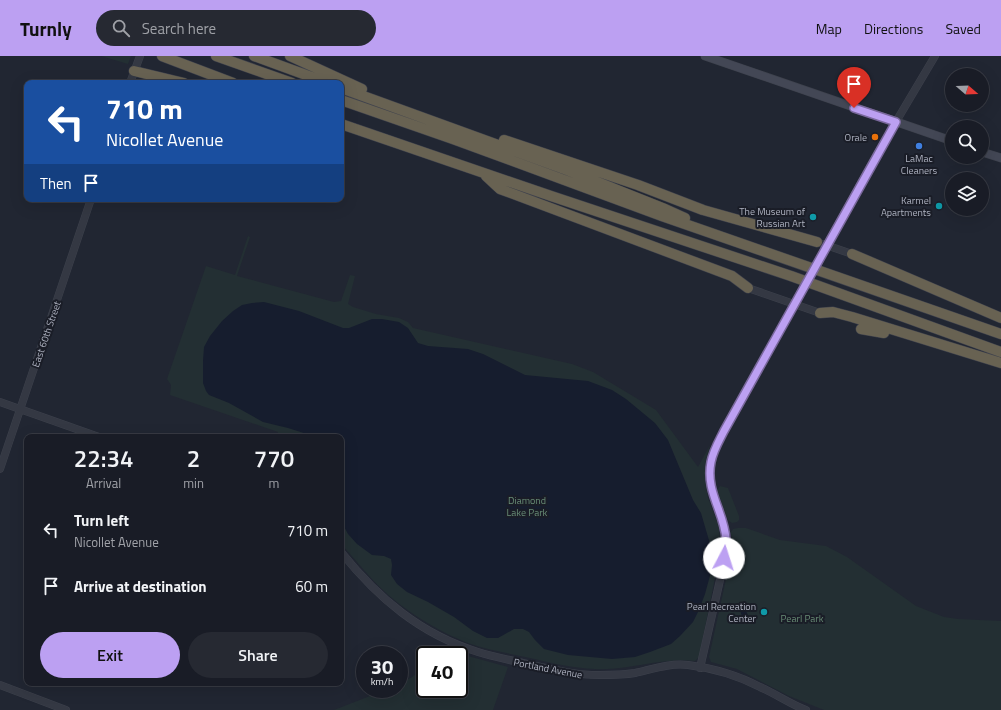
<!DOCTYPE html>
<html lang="en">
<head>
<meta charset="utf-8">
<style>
  body { margin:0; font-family:"Titillium Web",sans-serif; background:#262932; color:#f1f3f6; height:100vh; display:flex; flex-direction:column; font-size:15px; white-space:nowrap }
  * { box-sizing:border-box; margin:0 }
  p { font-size:13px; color:#9fa1a7 }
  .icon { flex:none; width:22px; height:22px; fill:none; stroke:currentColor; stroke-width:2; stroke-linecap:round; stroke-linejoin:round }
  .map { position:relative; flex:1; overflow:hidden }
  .panel { position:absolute; left:24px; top:378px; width:320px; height:252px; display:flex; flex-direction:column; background:#191c26; border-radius:8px; box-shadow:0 4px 16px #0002,0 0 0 1px #373a43 }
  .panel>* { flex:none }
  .guide { position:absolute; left:24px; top:24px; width:320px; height:122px; border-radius:8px; box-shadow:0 4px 16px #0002,0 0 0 1px #373a43; background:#1a4fa0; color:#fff; overflow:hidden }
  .needle { width:26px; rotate:109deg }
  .controls { position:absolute; left:945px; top:12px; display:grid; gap:8px }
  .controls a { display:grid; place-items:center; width:44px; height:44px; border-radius:50%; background:#191c26; box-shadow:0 4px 16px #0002,0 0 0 1px #373a43; font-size:20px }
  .speed { position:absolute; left:356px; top:590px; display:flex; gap:8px; font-size:20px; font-weight:700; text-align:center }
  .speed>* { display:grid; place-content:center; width:52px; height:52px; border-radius:50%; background:#191c26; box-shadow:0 4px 16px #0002,0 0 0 1px #373a43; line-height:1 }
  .speed small { font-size:10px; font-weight:400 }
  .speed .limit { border:2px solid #111; border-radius:6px; background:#fff; color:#111 }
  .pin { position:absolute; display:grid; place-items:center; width:34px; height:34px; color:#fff; margin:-41px -17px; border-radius:50% 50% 50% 0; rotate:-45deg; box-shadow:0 0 4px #0007 }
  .pin .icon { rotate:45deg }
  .me { position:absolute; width:44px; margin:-22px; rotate:5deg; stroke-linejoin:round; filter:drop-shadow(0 0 3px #0008) }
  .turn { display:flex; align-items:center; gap:14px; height:84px; padding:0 16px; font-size:18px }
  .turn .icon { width:52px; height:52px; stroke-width:2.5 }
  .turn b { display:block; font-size:28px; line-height:34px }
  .then { display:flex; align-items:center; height:38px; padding:0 16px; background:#0003; gap:8px; font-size:15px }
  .eta { display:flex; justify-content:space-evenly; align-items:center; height:68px; text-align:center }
  .eta b { font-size:24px; font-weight:600; line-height:28px }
  .primary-button { display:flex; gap:8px; margin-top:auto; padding:8px 16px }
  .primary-button a { flex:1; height:46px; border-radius:24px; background:#bca0f2; color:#111; font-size:16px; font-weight:600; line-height:46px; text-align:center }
  .primary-button a+a { background:#262932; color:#f1f3f6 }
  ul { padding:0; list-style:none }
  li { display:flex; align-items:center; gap:12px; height:56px; padding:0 16px }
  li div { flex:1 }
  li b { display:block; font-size:15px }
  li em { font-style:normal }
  header { display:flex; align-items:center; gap:24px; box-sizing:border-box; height:56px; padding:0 20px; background:#bca0f2; color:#111 }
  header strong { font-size:19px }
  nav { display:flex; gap:22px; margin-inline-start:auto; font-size:14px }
  .search { width:280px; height:36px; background:#262932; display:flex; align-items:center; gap:10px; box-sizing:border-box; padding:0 14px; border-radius:22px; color:#9fa1a7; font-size:15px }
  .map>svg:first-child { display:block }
</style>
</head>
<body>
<header>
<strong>Turnly</strong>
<div class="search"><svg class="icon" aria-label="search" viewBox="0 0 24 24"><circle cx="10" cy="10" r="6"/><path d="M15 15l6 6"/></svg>Search here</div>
<nav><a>Map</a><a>Directions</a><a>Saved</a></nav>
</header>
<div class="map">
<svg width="1001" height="654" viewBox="0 0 1001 654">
  <rect width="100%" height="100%" fill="#212632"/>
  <path fill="#232f33" d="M101,0H131L128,8Z
    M248,180L250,181L237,220L334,246L341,245L350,219L355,220L348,248L353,251L376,258L399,262L408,266L413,272L572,308L593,316L656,354L698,411L710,389L706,405L705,423L708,442L719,470L720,487L716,517L699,601L695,605C661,601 629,615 595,613C573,612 551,607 530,602C512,598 494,595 477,590C445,580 408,557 384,535C368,520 355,503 341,488V381H281L277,380L278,376L170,339L171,329L167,323L206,210L235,219Z
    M720,430L728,432L739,460V464L737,466L732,467L728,464L717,434Z
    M738,472H746L780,484L826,490L847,501L916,550L944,561L958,563L1001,565V654H824L789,640L737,613L711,606L709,601L730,505L732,490L731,476L733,473Z
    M447,592L468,600L508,611L493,654H334L388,633H399V628L412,621L425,611V633H459V599H439Z"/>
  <path fill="#161d2e" d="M264,246L299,255L343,272H349L372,263H382L399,266L408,272L418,287L428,290L468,293L483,298L525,319L588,325L612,334L626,343L655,367L668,384L693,444L701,457L713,498L711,516L705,538L699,554L693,566L680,580L671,588L650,596L635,601L612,603L568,599L544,593L535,584L529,576L523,573H514L498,582H487L473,575L454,561L428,546L407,536L397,528L391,519L392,509L391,503L384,500L372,499L357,488L348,478L341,465V381H313L310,379L288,372L263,366L229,347L209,339L206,335L203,327V305L204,291L210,280L222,265L233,255L242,249L252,247Z
    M745,552L749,562L743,564L740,554Z"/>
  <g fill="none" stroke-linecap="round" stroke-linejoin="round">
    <defs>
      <path id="tertiary" d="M130,27L140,0
        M823,188L852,198
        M824,194L878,96L935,0
        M748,232L820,257
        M0,346L99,381
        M0,413L91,143
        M341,496C378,542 420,578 478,596C494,601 511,604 527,608C551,613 574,619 599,619C611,619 623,619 635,617C653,613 669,607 688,609C712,612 739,620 760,631C776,638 790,648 806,654
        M700,612L725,502C725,496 727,489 726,483C725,457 705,437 711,406C713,395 719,385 724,375L797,243
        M0,629L66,654"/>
      <path id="secondary" d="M705,0L952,85
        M982,96L1001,102"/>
      <path id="motorway" d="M162,0L233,27
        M216,0L292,27
        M254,0L328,27
        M290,0L362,33
        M134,15L184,27
        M341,32L567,114L665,153L685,162
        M341,44L453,83L662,160L1001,278
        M341,68L551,140L791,220L1001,296
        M504,84L638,129L703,154L817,186
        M486,120L500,133L732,220L748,232
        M852,198L1001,262
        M820,257L833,256L852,261L1001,307
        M861,273L884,277"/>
    </defs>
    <use href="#tertiary" stroke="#3d414c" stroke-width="8"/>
    <use href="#secondary" stroke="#3d414c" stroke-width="9"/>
    <use href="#motorway" stroke="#3f424d" stroke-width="11"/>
    <use href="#tertiary" stroke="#343843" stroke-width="7"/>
    <use href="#secondary" stroke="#434755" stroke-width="8"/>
    <use href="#motorway" stroke="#686252" stroke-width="10"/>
    <defs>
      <path id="tertiary-bridge" d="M797,243L824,194"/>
    </defs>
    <use href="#tertiary-bridge" stroke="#3d414c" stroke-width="8" stroke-linecap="butt"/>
    <use href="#tertiary-bridge" stroke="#343843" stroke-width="7"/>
  </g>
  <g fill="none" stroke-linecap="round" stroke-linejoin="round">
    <defs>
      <path id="route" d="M724,502C725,496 727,489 726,484C725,457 705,436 711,406C713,395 719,385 724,375L896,66L854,52"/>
    </defs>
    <use href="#route" stroke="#7a689d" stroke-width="10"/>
    <use href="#route" stroke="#bca0f2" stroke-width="7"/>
  </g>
  <circle fill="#e8710a" stroke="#1a1d27" stroke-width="1.5" cx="875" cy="81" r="4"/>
  <circle fill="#3f7fe0" stroke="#1a1d27" stroke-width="1.5" cx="919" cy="90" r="4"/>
  <g fill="#0f9aa8" stroke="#1a1d27" stroke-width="1.5">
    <circle cx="939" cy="150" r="4"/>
    <circle cx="813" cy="161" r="4"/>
    <circle cx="764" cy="556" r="4"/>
  </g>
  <g text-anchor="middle" stroke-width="4" stroke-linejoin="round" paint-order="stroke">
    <g font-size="10" fill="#aeb2c0" stroke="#1a1d27" text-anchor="end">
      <text x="867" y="85">Orale</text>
      <text x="919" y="106" text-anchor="middle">LaMac<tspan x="919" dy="12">Cleaners</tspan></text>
      <text x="931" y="148">Karmel<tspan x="931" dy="12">Apartments</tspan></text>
      <text x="805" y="159">The Museum of<tspan x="805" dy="12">Russian Art</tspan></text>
      <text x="756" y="554">Pearl Recreation<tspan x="756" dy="12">Center</tspan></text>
    </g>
    <g font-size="10" fill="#aeb2c0" stroke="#1a1d27">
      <text transform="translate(46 278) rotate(-71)" y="4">East 60th Street</text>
      <text transform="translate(548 612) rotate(11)" y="4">Portland Avenue</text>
    </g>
    <g font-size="10" fill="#698d76" stroke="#1a1d27">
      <text x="527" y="448">Diamond<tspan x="527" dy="12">Lake Park</tspan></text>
      <text x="802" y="566">Pearl Park</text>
    </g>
  </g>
</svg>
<div class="controls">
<a><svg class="needle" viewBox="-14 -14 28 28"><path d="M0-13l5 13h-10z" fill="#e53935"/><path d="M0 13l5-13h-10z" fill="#9fa1a7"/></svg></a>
<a><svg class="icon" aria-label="search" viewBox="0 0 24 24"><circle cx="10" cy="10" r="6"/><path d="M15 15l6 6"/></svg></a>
<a><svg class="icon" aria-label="layers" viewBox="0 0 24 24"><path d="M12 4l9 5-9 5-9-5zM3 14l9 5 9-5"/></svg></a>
</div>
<div class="speed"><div>30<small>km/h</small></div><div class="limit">40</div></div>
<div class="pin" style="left:854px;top:52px;background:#d93025"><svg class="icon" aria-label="arrive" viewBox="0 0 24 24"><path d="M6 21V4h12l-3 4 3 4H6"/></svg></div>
<svg class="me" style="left:724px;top:502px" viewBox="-20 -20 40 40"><circle r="19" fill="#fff"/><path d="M0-13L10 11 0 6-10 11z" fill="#bca0f2"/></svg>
<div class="guide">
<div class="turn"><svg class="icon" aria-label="left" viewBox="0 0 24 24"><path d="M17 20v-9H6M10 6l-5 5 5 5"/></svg><div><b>710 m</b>Nicollet Avenue</div></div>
<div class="then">Then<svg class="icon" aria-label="arrive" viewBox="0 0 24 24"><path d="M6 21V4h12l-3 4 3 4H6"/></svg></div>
</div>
<section class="panel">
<div class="eta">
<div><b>22:34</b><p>Arrival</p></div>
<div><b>2</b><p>min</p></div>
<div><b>770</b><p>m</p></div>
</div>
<ul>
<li><svg class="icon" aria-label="left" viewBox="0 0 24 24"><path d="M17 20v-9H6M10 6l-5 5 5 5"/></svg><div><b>Turn left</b><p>Nicollet Avenue</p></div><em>710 m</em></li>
<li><svg class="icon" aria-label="arrive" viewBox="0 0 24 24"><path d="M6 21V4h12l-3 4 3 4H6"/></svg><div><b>Arrive at destination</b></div><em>60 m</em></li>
</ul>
<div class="primary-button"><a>Exit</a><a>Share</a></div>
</section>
</div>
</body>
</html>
